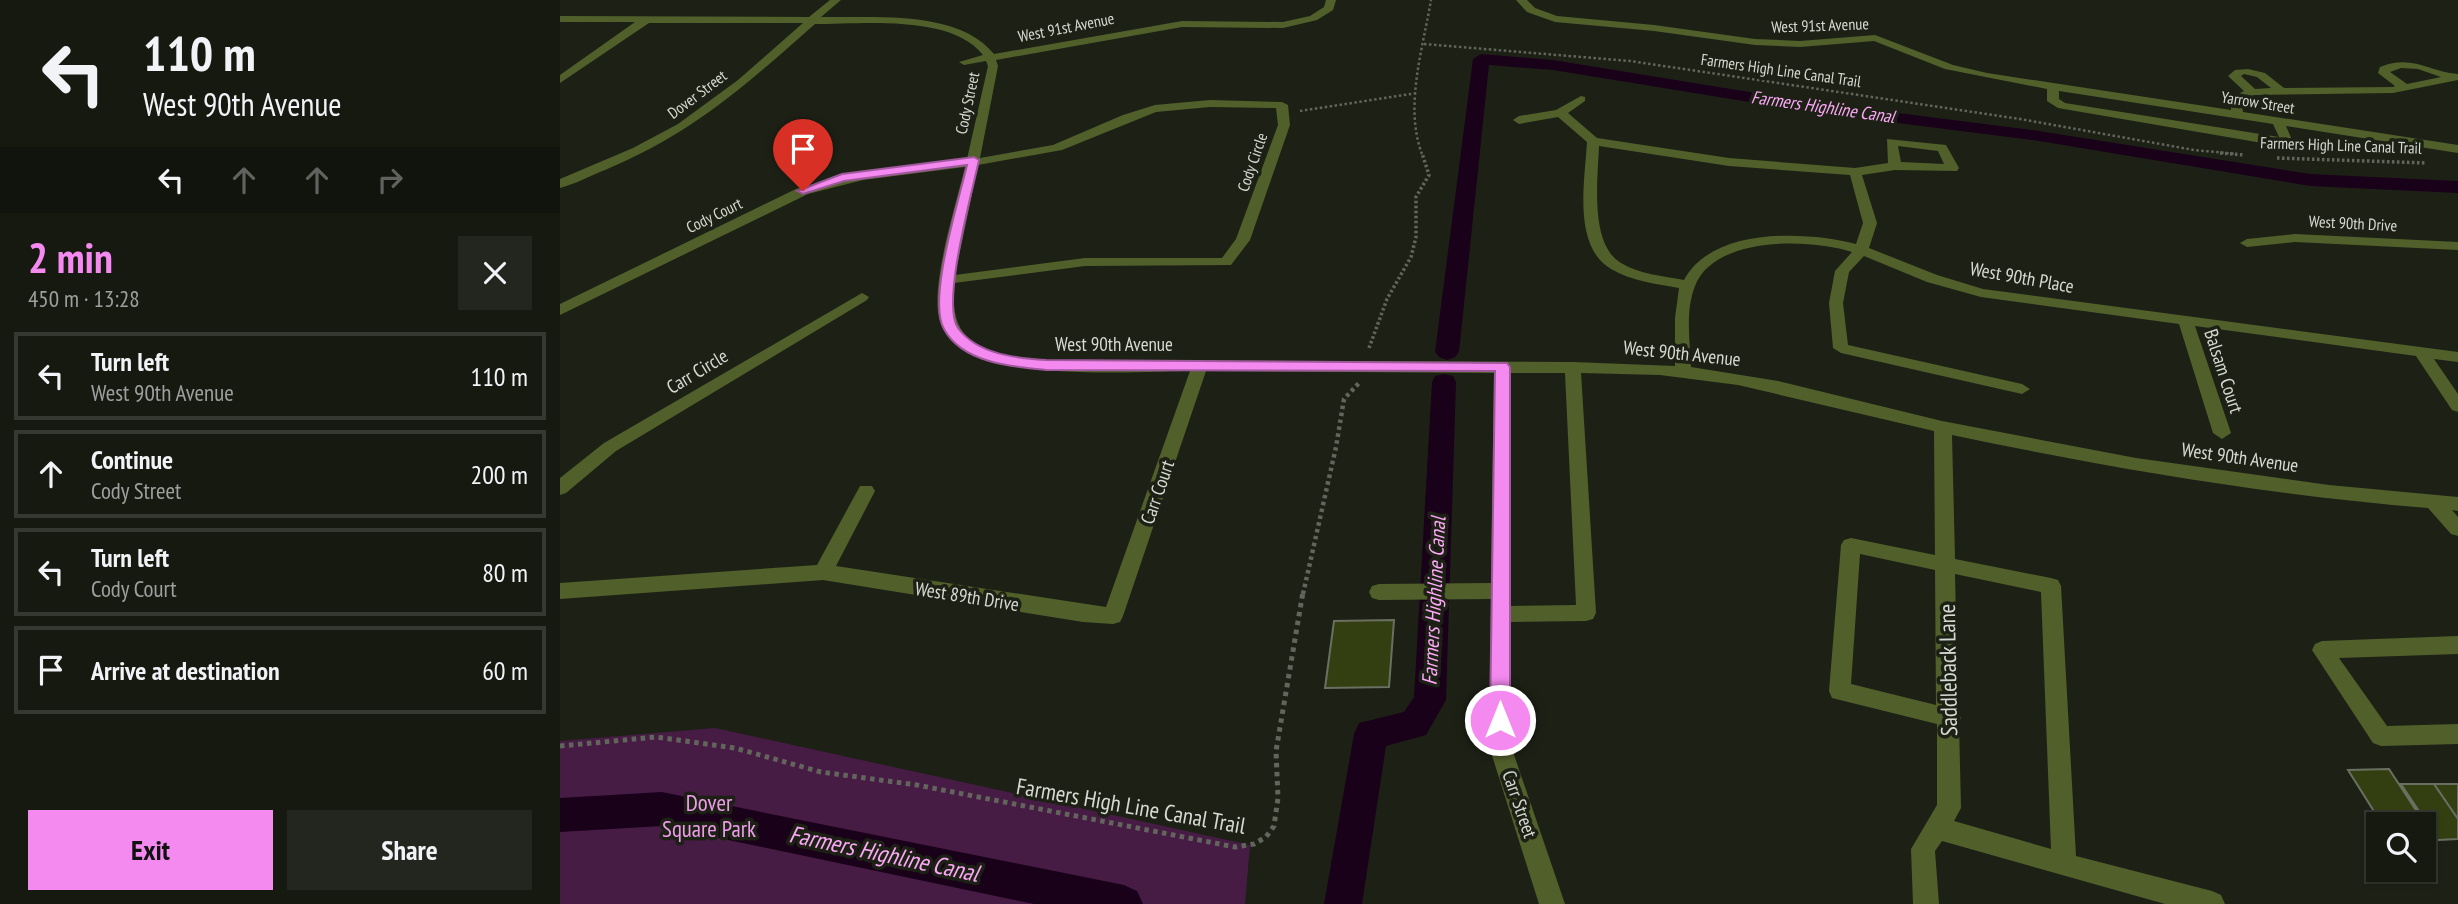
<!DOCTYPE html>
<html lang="en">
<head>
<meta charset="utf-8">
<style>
  body { margin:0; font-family:"PT Sans Narrow",sans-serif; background:#23261e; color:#f1f3f6; height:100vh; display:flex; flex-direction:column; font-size:26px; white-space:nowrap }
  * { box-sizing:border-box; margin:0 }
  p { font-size:23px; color:#9ea09f }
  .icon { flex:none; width:38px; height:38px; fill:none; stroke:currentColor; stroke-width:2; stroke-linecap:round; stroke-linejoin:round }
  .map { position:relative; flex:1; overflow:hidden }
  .details { display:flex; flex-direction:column; background:#161910; width:560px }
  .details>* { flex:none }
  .banner { background:#161910; color:#f1f3f6; overflow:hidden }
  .fabs { position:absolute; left:1806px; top:812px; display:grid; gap:14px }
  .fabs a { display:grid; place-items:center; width:70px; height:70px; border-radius:0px; background:#161910; box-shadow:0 2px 5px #0004,0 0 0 2px #353830; font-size:35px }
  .pin { position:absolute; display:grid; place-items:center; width:60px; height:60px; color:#fff; margin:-72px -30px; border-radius:50% 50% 50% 0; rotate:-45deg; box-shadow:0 0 7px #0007 }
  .pin .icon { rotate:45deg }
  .me { position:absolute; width:77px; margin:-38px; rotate:0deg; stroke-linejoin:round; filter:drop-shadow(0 0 5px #0008) }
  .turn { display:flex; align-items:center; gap:24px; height:147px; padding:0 28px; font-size:32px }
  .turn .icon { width:91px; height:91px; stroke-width:2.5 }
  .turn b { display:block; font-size:49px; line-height:60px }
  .lanes { display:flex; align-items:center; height:66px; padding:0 28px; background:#0003; justify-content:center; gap:35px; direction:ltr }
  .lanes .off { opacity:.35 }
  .round { display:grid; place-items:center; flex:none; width:74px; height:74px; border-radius:0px; background:#23261e }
  .headline { display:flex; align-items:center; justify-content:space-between; height:119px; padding:0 28px }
  h1 { font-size:42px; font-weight:700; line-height:52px; color:#f489f0 }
  .action { display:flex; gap:14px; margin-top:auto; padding:14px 28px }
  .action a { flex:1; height:80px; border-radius:0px; background:#f489f0; color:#111; font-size:28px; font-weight:700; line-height:80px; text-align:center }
  .action a+a { background:#23261e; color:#f1f3f6 }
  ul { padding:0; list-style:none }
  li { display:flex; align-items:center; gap:21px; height:88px; margin:0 14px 10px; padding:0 14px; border:4px solid #353830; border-radius:0px }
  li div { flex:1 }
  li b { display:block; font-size:26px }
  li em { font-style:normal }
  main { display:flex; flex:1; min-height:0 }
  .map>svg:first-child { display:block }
</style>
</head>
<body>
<main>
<section class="details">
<div class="banner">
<div class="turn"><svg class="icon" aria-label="left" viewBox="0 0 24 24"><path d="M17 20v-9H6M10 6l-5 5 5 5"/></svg><div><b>110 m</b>West 90th Avenue</div></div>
<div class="lanes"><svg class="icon" aria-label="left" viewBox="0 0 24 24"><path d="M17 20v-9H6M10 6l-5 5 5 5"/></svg><svg class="icon off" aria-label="ahead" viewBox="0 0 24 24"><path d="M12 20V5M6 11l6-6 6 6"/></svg><svg class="icon off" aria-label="ahead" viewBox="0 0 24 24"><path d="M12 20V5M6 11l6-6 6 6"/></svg><svg class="icon off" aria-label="right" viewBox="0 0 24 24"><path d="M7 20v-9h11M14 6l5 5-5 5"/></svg></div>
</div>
<div class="headline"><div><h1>2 min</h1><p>450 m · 13:28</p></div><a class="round"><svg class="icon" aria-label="close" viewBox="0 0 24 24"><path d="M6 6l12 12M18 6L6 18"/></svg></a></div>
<ul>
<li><svg class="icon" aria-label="left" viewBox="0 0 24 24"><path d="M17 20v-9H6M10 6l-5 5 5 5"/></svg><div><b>Turn left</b><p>West 90th Avenue</p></div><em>110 m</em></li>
<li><svg class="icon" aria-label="ahead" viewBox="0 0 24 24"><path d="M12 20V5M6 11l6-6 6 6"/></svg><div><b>Continue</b><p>Cody Street</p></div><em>200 m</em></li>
<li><svg class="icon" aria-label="left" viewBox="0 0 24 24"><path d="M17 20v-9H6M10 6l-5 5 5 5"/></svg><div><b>Turn left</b><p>Cody Court</p></div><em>80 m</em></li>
<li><svg class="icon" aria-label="arrive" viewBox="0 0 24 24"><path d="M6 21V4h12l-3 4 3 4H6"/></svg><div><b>Arrive at destination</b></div><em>60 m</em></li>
</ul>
<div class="action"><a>Exit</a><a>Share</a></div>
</section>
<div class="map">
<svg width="1898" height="904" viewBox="0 0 1898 904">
  <rect width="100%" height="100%" fill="#1d2115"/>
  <path fill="#461c45" d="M155,728L690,845L685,904H0V741Z"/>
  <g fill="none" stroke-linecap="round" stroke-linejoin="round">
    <path fill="#1a011a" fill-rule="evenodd" d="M921,54L993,60L1251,102L1479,131L1750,174L1898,181V193L1750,186L1479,141L1251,112L993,70L929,65L899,352L895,357L887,360L879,357L875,352L913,59Z
      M884,374L893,376L896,382L886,700L866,735L826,746L802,904H764L794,734L799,723L844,712L854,697L872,382L875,376Z
      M102,792L564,885L577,891L583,904H474L102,826L0,832V798Z"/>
  </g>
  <path fill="#333e11" stroke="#6a6f61" stroke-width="2" d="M834,620L829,687L765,688L774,621Z
    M1829,769L1865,824H1822L1788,770Z
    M1841,784H1874L1898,819V839L1878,840Z
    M1874,784H1898V819Z"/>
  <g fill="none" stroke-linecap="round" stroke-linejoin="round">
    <path stroke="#62655b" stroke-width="2.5" stroke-dasharray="2.5 2.5" stroke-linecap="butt" d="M864,44L1070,61L1460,119L1634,150L1677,154
      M740,111L857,93
      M862,154C844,107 863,48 871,0"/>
    <path stroke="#62655b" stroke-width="3.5" stroke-dasharray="2.5 2.5" stroke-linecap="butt" d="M1660,153L1684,155
      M1717,158L1866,163
      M809,348L827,299L851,257L856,237V197L869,175L862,153"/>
    <path stroke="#62655b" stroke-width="4.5" stroke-dasharray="3.5 3.5" stroke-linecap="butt" d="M743,594L776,447L784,399L799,383"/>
    <path stroke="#62655b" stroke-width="5" stroke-dasharray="4.5 4.5" stroke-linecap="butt" d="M0,746L96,737L175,748L261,772L357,785L675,847L694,844L706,837L714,826L718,798L716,751L743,592"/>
    <path fill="#515f2b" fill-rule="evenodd" d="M270,0H281L261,17C313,18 398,9 434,54L622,21L723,22L750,16L764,7L766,0H776L773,10L757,20L723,28L622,27L436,60L438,66L420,158L493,145L563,115L595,105L650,100L722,102L728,105L730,125L690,240L671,265L525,266L394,283C388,351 430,354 486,360L1013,362L1115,366V318L1119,288C1097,284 1071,281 1051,269C1012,246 1025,180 1027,142L998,117L959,124L953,120L959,116L996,110L1021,96L1025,97V101L1008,113L1037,138L1169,158L1295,168L1328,163L1327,139L1386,145L1399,168L1397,171L1335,170L1302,175L1317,223L1309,248L1377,275L1423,289L1898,352V362L1874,359L1898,394V412L1892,410L1856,356L1635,326L1671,433L1662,439L1653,433L1619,324L1421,297L1367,282L1304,256L1289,272L1283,303L1288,345L1462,384L1470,389L1462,394L1281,353L1273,348L1269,303L1275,271L1292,252C1250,238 1154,236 1135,286C1125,311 1130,342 1131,367L1218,381L1382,421L1576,458L1769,485L1898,497V511L1892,510L1898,517V536L1891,534L1868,508C1708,495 1549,468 1392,435L1395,559L1491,578L1498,580L1501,586L1516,856L1652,891L1661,895L1665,904H1605L1382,841L1375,851L1379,904H1353L1351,849L1377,805V724L1280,700L1272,698L1269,691L1281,545L1284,540L1291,538L1375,555L1374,431L1178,385L1100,375L1021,373L1036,613L1033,619L1026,621L951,622V746L1005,904H979L929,746L931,599L819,600L812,598L809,592L812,586L819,584L931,583L934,373L646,371L563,616L560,622L553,624L523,622L263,580L0,599V583L257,565L300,486H312L315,491L276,566L546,607L630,371C575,371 394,387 379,318C371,282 396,205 405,167L303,180L248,194L0,315V304L238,188L303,172L407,159L428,66L426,61L404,65L399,62L423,55C392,14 302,24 255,24C186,85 132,134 45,170C30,176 15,184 0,188V179L73,148L118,124L178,80L243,23H89L0,83V75L75,22H0V16L249,17ZM650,107L716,108L718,125L676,239L662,258H525L395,275L418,165L502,150L596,112ZM1039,146L1169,166L1290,175L1303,223L1296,244C1246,231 1152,227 1124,280C1103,276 1079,274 1061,263C1029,244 1038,178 1039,146ZM1338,146L1378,151L1384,164L1341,162ZM950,373H1005L1016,605L951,606ZM1300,554L1375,570L1376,705L1291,684ZM1395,574L1481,592L1491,849L1394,821L1401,808L1399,723L1401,718L1398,713Z
      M956,0H967L975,8L997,16L1094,25L1195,39L1240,41L1315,35L1393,65L1427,73L1671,110V98L1684,91L1668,76L1675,70L1688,69L1705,73L1724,88L1833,87L1835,86L1818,73L1820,67C1853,54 1868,72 1898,74V80L1833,93L1694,95L1681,101L1683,112L1898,145V153L1726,126L1732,140L1714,145L1498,108L1487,101V89L1385,69L1314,41L1240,47L1195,45L1094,31L995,22L967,12ZM1841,68L1858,69L1881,77L1847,84L1830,72ZM1684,74L1697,77L1711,88L1695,89L1681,76ZM1499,91L1713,124L1719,137L1505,103L1499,99Z
      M1735,234L1898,242V250L1735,242L1687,247L1680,243L1687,239Z
      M302,293L309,297L307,300L56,451L6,493L0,495V478L44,443Z
      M1898,636V654L1779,658L1827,726L1898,724V744L1821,746L1813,743L1752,650L1755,644L1762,641Z"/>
  </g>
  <path fill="#f489f0" stroke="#9f599c" stroke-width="2" d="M414,157L419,160C412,193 381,304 398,328C418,355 457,358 486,360L947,363L950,367V720L947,726L940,729L932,726L930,720L935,371L486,370C453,367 402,363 384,329C367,300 399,200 407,165L284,181L243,194L237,191L282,174Z"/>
  <g text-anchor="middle" stroke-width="7" stroke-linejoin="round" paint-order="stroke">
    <g font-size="16" fill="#d7dad2" stroke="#1d2115">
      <text transform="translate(1260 25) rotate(-2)" y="6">West 91st Avenue</text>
      <text transform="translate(506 27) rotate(-11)" y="6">West 91st Avenue</text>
      <text transform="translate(1221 70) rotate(8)" y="6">Farmers High Line Canal Trail</text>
      <text transform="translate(137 94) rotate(-37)" y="6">Dover Street</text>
      <text transform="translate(1698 102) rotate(9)" y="6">Yarrow Street</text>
      <text transform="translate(407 103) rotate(-78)" y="6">Cody Street</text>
      <text transform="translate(1781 145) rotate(2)" y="6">Farmers High Line Canal Trail</text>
      <text transform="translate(692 162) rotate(-71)" y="6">Cody Circle</text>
      <text transform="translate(154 215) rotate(-26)" y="6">Cody Court</text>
      <text transform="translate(1793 223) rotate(3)" y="6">West 90th Drive</text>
    </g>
    <g font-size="18" font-style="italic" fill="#fca7f7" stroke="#1d2115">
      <text transform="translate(1263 107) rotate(8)" y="6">Farmers Highline Canal</text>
    </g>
    <g font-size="19" fill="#d7dad2" stroke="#1d2115">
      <text transform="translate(1462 277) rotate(10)" y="7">West 90th Place</text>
      <text x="554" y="351">West 90th Avenue</text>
      <text transform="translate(1122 353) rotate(6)" y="7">West 90th Avenue</text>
      <text transform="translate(137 371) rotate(-31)" y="7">Carr Circle</text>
      <text transform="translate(1664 371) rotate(72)" y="7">Balsam Court</text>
      <text transform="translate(1680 457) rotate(8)" y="7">West 90th Avenue</text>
      <text transform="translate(597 492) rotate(-71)" y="7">Carr Court</text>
      <text transform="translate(407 596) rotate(9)" y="7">West 89th Drive</text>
      <text transform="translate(960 804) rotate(71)" y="7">Carr Street</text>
    </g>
    <g font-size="21" font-style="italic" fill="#fca7f7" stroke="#1d2115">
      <text transform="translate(874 601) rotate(-87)" y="7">Farmers Highline Canal</text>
    </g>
    <g font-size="23" fill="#d7dad2" stroke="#1d2115">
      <text transform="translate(1388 670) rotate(-91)" y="8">Saddleback Lane</text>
      <text transform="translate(571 806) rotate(10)" y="8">Farmers High Line Canal Trail</text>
    </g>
    <g font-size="23" fill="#f09cec" stroke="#1d2115">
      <text x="149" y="811">Dover<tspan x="149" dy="26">Square Park</tspan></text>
    </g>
    <g font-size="24" font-style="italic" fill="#fca7f7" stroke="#1d2115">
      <text transform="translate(324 854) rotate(12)" y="8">Farmers Highline Canal</text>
    </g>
  </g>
</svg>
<div class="fabs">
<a><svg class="icon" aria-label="search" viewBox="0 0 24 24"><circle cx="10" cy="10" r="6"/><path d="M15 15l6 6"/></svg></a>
</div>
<div class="pin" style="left:243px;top:191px;background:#d93025"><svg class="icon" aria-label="arrive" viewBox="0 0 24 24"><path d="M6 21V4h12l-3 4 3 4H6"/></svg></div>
<svg class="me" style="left:940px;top:720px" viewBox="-20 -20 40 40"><circle r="17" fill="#f489f0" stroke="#fff" stroke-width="3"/><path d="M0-11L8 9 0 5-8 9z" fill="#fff"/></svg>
</div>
</main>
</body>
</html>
